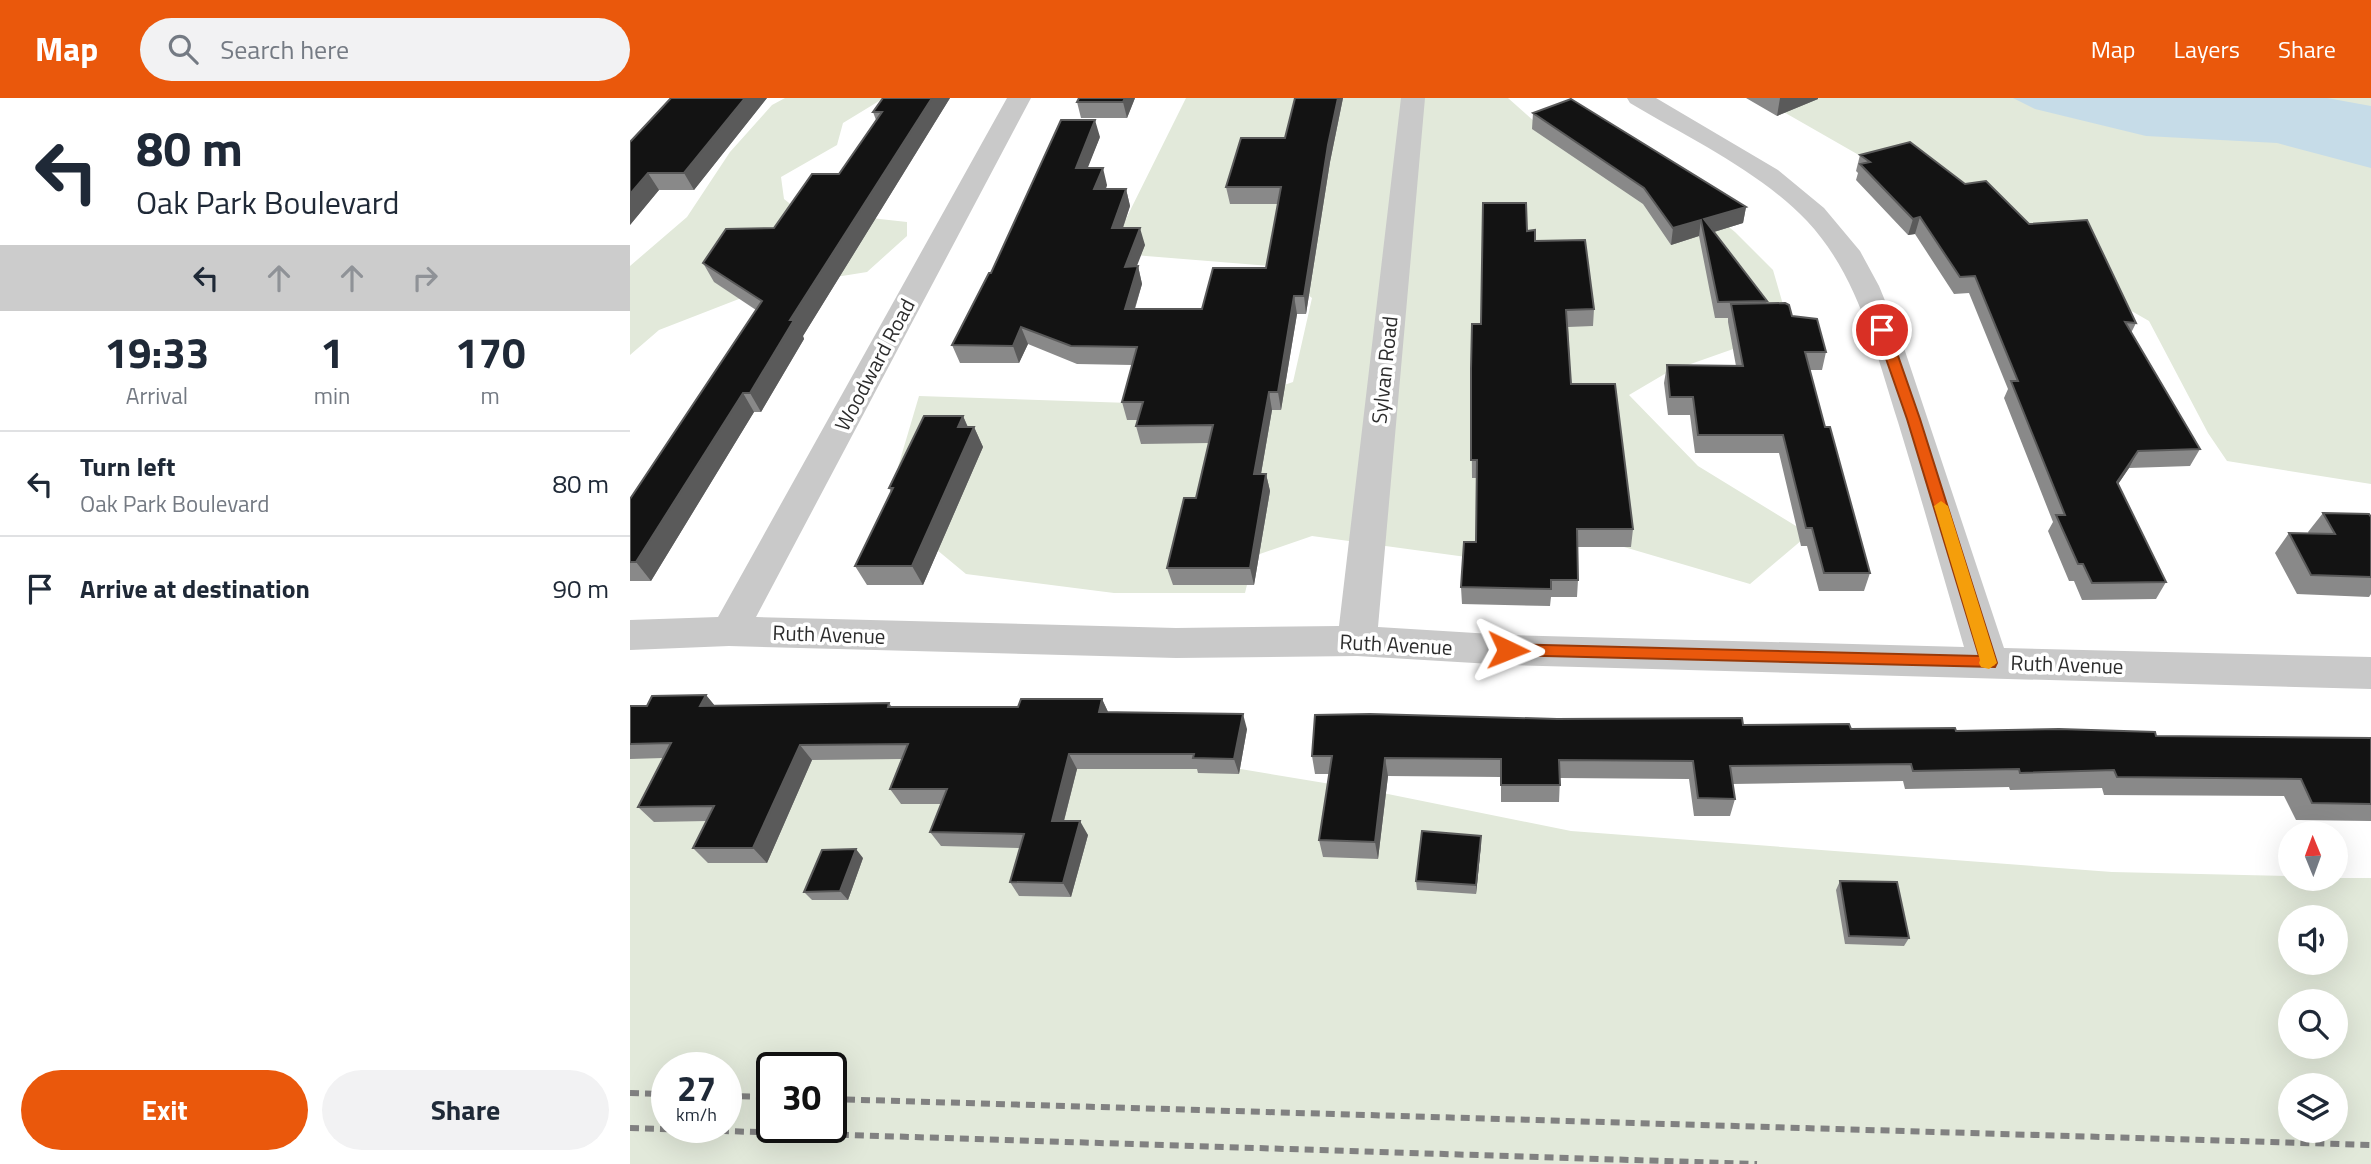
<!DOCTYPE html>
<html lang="en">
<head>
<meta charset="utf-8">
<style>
  body { margin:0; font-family:"Titillium Web",sans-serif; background:#f2f2f3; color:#1f2937; height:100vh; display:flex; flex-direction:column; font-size:26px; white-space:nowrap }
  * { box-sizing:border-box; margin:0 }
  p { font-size:23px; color:#747a83 }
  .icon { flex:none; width:38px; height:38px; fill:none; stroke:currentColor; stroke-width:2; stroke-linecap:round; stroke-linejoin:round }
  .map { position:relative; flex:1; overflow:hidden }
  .panel { display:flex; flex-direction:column; background:#fff; width:630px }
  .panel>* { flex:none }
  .top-card { background:#fff; color:#1f2937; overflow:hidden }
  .needle { width:46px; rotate:359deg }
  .controls { position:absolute; left:1648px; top:723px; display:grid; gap:14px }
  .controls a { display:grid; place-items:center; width:70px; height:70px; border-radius:50%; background:#fff; box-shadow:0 7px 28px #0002; font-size:35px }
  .speed { position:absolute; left:21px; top:954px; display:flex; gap:14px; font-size:35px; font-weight:700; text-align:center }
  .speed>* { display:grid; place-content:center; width:91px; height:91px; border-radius:50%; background:#fff; box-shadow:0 7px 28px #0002; line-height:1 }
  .speed small { font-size:18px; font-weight:400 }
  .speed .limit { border:4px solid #111; border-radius:10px; background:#fff; color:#111 }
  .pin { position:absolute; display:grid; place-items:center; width:60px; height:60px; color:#fff; margin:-30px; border:4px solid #fff; border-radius:50%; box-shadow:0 2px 7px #0007 }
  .me { position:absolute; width:77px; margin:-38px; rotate:92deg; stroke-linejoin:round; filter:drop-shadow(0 0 5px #0008) }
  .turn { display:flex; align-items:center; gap:24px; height:147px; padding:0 21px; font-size:32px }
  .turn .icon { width:91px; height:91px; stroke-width:2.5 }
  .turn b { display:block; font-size:49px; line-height:60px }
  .lanes { display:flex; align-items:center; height:66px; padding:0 21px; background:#0003; justify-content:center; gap:35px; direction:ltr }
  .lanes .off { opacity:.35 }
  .eta { display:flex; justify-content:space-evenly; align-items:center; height:119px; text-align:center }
  .eta b { font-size:42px; font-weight:700; line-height:49px }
  .cta { display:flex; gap:14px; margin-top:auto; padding:14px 21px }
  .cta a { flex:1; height:80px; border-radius:42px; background:#ea580c; color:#fff; font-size:28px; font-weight:700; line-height:80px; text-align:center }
  .cta a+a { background:#f2f2f3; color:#1f2937 }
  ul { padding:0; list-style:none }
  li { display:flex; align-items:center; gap:21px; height:105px; padding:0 21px; border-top:2px solid #e0e1e3 }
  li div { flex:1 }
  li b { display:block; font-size:26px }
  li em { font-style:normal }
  header { display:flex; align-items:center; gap:42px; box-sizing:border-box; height:98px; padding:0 35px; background:#ea580c; color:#fff }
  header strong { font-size:33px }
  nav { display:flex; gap:38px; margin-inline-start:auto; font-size:24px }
  .search { width:490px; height:63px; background:#f2f2f3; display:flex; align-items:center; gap:18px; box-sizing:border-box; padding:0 24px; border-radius:38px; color:#747a83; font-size:26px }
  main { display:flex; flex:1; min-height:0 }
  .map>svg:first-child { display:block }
</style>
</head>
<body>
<header>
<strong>Map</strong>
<div class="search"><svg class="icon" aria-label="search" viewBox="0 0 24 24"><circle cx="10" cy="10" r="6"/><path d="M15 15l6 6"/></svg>Search here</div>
<nav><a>Map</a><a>Layers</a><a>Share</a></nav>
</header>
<main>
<section class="panel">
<div class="top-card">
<div class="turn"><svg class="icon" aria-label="left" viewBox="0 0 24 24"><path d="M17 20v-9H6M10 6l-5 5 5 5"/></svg><div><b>80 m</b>Oak Park Boulevard</div></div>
<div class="lanes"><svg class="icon" aria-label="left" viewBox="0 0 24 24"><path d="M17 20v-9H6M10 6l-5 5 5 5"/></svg><svg class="icon off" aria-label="ahead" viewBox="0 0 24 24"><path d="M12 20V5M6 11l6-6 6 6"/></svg><svg class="icon off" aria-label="ahead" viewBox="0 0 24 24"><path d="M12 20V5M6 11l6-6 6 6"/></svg><svg class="icon off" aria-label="right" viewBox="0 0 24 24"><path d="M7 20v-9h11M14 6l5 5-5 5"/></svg></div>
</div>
<div class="eta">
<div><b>19:33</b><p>Arrival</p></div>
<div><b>1</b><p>min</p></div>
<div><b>170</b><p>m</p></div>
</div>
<ul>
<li><svg class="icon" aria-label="left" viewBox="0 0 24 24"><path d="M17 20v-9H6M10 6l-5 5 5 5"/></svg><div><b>Turn left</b><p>Oak Park Boulevard</p></div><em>80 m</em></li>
<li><svg class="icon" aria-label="arrive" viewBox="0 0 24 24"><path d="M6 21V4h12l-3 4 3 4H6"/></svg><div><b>Arrive at destination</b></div><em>90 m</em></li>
</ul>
<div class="cta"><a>Exit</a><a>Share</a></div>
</section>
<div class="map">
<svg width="1741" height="1066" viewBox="0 0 1741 1066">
  <rect width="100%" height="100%" fill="#fff"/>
  <path fill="#e2e9da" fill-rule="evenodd" d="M155,0H254L213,25L207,47L151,79L154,101L168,112L277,124V138L237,174L137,190L29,232L0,257V168L57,119L100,54L142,7Z
    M556,0H878L905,24L1073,108L1105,134L1143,172L1160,231L1038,274L999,297L1068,368L1179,436L1120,486L994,449L943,408L851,461L682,438L624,458L615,495H484L336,476L277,427L268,369L289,298L592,308L663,284L682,200L640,168L479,155Z
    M1129,0H1741V386L1597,363L1578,335L1519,223Z
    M0,631L394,635L743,693L941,733L1482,774L1661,778V780H1741V1066H0ZM1661,819H1706V864H1661ZM1661,903H1706V948H1661ZM37,970H96V1029H37ZM142,970H201V1029H142ZM1661,987H1706V1032H1661Z"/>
  <path fill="#c6dce8" d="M1383,0H1697L1741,8V70L1647,45L1516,38L1405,11Z"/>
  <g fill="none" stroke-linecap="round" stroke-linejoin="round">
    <path fill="#c9c9c9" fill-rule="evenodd" d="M377,0H401L126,519L546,530L709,528L771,0H795L748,529L878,537L1334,549C1312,474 1291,399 1268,324C1246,255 1228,177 1177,123C1128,72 1060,41 1000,5L997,0H1026L1148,72L1194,110L1230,153L1249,188L1272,244L1374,550L1741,559V591L878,567L727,558L546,560L99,548L0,552V522L88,519Z"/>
    <path stroke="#818181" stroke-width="6" stroke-dasharray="9 6" stroke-linecap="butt" d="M0,995L37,996
      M96,998L142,999
      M201,1001L1741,1047
      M0,1030L1127,1066"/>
  </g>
  <path fill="#898989" d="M41,0H137L64,92H29L0,127Z
    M320,0L173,238L174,241L131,314H124L21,483H0V401L126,212L84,184L73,165L144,130L209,76L246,22L243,14Z
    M505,0L497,20H451L447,4Z
    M665,0H713L700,64L676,216H667L651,312H642L631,376H636L640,393L624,487H543L537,470L566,400L579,345L511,346L506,328L508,322H497L492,304L502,267L447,266L398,246L389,265H330L322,247L361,175L470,39L457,70L477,87L476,91H496L500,108L493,130L515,147L506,168H508L512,186L505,211H572L636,170L648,106H600L596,89L655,40Z
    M1116,0H1188V1L1147,18Z
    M903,15L1116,109L1113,125L1084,134L1137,203L1136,205L1162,218L1196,254L1192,272H1180L1195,329L1240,475L1234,493H1189L1177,448H1171L1149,355H1065L1060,317H1038L1034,285L1037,267L1106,268L1098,224V220H1085L1069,138L1041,147L1013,106L902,31Z
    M1230,57L1335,86L1399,126L1506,225L1501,235L1570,351L1560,368L1499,370L1488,386L1536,484L1526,501L1452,502L1444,483H1439L1418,433L1423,424L1374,300L1378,291L1339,195L1324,196L1285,136L1278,137L1226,82L1228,75L1226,73Z
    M897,133L964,211L963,228L938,229L941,286L1003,431L1001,449H947L948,482L947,499H921L920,508L832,506L831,489L846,444L847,380H842L841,271L851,226Z
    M333,318L338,329H344L353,349L293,487H237L225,468L261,394L259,390Z
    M1693,415L1741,419V496L1739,499L1667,496L1645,455L1659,435L1679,436L1678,434Z
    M76,597L85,608L259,605L262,609H388L472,601L478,614L617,631L609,676L568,675L567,671H447L434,723L458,737L441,799L389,798L380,784L390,750L311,748L300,734L311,706H271L260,691L272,661L182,662L137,765H78L63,750L77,723L24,724L8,709L33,660L0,661V608H17Z
    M1113,627L1221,631L1526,638L1741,640V723L1666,722L1654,698L1474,697L1472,690L1380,692L1379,689L1275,691L1273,683L1102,686L1105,701L1100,718H1064L1059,681L930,680L929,704H871V679L758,678L748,761L693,759L689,742L699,676H685L682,658Z
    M851,746L846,796L787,792L786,783Z
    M233,760L218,802H182L174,794Z
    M1210,783L1279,840L1274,848L1215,846L1206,792Z"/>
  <path fill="#5a5a5a" d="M115,0H137L64,92L54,75Z
    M302,0H320L173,238L174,241L131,314L120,295L160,222Z
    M495,0H505L497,20L493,4Z
    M708,0H713L700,64L676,216L674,198L698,47Z
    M1150,0H1188V1L1147,18Z
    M465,22L470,39L451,87L446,70Z
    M473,70L477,87L469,108L464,91Z
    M18,75L29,92L0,127V96Z
    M496,91L500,108L487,147L482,130Z
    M1116,109L1113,125L1074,137V121Z
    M1290,119L1285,136L1278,137L1283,121Z
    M1071,122L1069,138L1041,147L1043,130Z
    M510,130L515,147L500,186L495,169Z
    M508,168L512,186L499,229L495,211Z
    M664,198L667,216L651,312L648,294Z
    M391,229L398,246L389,265L383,248Z
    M639,294L642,312L628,393L624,376Z
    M113,295L124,314L21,483L6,464Z
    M333,318L341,337L344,329L353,349L293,487L282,468L328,329Z
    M1508,353L1499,370L1478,401L1487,384Z
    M636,376L640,393L624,487L620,470Z
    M76,597L89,613L70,608Z
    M472,601L479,616L469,614Z
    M613,616L617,631L609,676L604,661Z
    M170,647L182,662L137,765L123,750Z
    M439,656L447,671L430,738L422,723Z
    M755,660L758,678L748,761L745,744Z
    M450,723L458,737L441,799L433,785Z
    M851,738V746L846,796V787Z
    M226,751L233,760L218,802L210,793Z"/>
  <path fill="#131313" stroke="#5a5a5a" stroke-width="2" d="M41,0H115L54,75H18L0,96V44Z
    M253,0H302L160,222H164L120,295H113L6,464H0V401L132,203L73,165L96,131L144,130L182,76H209L252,14H243Z
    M449,0H495L493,4H447Z
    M665,0H708L698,47L674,198H664L648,294H639L624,376H636L620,470H537L554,400H566L583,327L506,328L513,304H492L507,249L441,248L391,229L383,248L322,247L359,175H361L431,22H465L446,70H473L464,91H496L482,130H510L495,169L508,168L495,211H572L583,170H636L651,89H596L611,40H655Z
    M941,1L1116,109L1074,121L1137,203L1088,204L1071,122L1043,130L1014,90L903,15Z
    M1280,44L1335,86L1356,83L1399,126L1457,122L1506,225L1495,224L1570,351L1508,353L1487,384L1536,484L1462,485L1453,466H1448L1426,417H1435L1381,283H1388L1345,178L1330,179L1290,119L1283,121L1230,66L1240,64L1230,57Z
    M853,105H896L897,133L905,132V143L955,142L964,211L936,212L941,286H985L1003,431H947L948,482H921V491L831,489L834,444H846L847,362H841V271L842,226H851Z
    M1155,205L1159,207L1162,218L1187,221L1196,254H1175L1195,329H1200L1240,475H1194L1182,430H1176L1153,337H1068L1063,299H1040L1037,267L1113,268L1101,206Z
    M294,318H333L328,329H344L282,468H225L263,390H259Z
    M1693,415L1739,416L1741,419V479L1681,477L1659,435L1705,436Z
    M76,597L70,608L259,605L258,609H388L391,601H472L469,614L613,616L604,661L563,660L564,656H439L422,723H450L433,785L380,784L394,736L300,734L317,691H260L278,646L170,647L123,750H63L84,708L8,709L41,645L0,646V608H17L22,598Z
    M740,616L927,621L1112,620L1113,627L1219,626L1221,631L1325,630L1326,633L1429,631L1525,634L1526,638L1741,640V706L1682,705L1671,681L1487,679L1484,672L1390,675L1389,671L1283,673L1281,666L1100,668L1105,701L1068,700L1063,663L929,662L930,687H871V661L755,660L745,744L689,742L702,658H682L685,617Z
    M792,733L851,738L846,787L786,783Z
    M226,751L210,793L174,794L192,752Z
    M1210,783L1267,784L1279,840L1219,838Z"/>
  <path fill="#ea580c" stroke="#983908" stroke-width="2" d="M1252,228L1259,232L1290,321L1367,565L1365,569L872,557L870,552L878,546L1349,558L1277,321L1246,232Z"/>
  <path fill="#f59e0b" d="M1311,403L1318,408L1367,565L1359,571L1351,569L1349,565L1350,562L1304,408Z"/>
  <g text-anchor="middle" stroke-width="7" stroke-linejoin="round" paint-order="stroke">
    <g font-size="21" fill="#2c2c2c" stroke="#fff">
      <text transform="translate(245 267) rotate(-62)" y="7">Woodward Road</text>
      <text transform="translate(755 272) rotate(-84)" y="7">Sylvan Road</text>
      <text transform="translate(199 537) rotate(2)" y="7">Ruth Avenue</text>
      <text transform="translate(766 547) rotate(3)" y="7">Ruth Avenue</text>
      <text transform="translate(1437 567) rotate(2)" y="7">Ruth Avenue</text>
    </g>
  </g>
</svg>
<div class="controls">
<a><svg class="needle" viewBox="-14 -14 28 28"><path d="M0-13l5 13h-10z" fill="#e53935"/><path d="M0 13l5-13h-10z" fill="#747a83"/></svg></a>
<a><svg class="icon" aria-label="sound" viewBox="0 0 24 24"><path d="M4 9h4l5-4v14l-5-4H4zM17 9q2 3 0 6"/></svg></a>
<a><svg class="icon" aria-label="search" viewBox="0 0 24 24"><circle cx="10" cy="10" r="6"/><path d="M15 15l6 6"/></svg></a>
<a><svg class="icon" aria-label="layers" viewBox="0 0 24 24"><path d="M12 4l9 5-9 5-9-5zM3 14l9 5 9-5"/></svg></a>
</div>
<div class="speed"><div>27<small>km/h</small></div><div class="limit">30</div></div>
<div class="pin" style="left:1252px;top:232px;background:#d93025"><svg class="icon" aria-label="arrive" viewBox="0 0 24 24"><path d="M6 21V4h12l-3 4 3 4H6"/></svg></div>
<svg class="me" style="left:878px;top:552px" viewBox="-20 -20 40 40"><path d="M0-17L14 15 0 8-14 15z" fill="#ea580c" stroke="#fff" stroke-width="4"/></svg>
</div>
</main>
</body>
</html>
